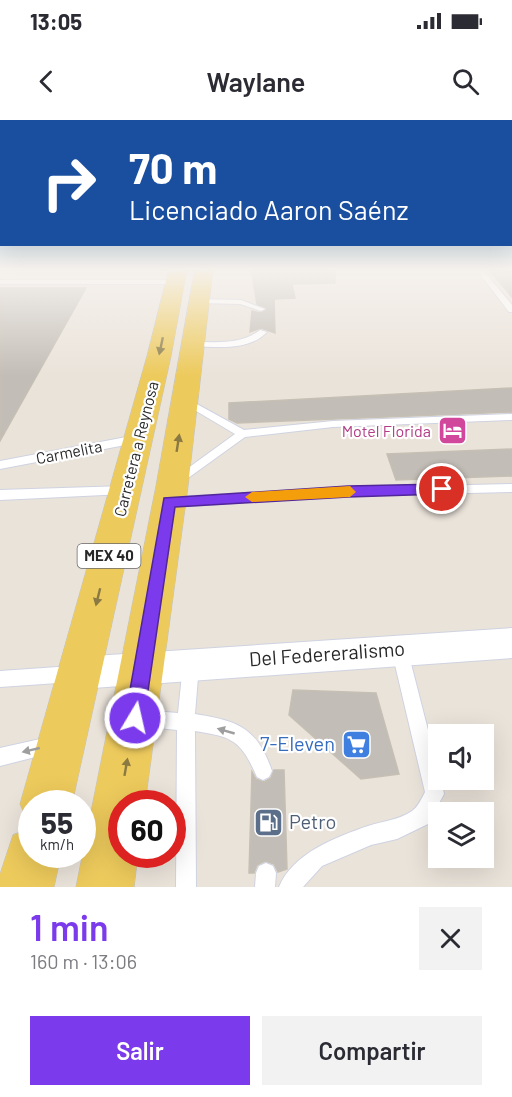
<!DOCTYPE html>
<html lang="es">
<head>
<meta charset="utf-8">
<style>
  body { margin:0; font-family:Barlow,sans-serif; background:#f2f2f3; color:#2b2b33; height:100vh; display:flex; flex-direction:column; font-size:22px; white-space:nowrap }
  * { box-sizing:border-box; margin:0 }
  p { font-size:20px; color:#7c7c81 }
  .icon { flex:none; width:33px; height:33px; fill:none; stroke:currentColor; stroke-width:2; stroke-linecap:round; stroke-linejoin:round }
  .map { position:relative; height:767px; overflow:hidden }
  .sheet { display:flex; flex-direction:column; background:#fff; flex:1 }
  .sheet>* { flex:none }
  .guide { position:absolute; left:0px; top:0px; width:513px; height:126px; box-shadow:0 6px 24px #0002; background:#1a4fa0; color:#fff; overflow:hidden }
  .fabs { position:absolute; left:428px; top:604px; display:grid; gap:12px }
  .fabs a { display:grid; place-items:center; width:66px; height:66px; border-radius:0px; background:#fff; box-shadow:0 6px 24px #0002; font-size:30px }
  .speed { position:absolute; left:18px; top:670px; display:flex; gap:12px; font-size:30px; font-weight:700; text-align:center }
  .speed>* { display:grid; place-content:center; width:78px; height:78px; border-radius:50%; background:#fff; box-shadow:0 6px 24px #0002; line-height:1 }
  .speed small { font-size:15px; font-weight:400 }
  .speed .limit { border:9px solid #d22; background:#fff; color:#111 }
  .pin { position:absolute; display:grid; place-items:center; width:51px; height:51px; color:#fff; margin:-26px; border:3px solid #fff; border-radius:50%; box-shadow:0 2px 6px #0007 }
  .me { position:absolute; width:66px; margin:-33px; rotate:9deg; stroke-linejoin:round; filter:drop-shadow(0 0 4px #0008) }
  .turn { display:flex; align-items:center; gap:21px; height:126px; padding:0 30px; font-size:27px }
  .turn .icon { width:78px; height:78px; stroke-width:2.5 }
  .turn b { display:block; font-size:42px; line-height:51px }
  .round { display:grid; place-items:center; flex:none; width:63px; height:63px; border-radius:0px; background:#f2f2f3 }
  .head { display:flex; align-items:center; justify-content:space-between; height:102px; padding:0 30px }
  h1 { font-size:36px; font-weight:600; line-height:45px; color:#7c3aed }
  .button { display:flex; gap:12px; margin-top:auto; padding:12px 30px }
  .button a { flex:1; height:69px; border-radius:0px; background:#7c3aed; color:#fff; font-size:24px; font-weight:600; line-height:69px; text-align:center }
  .button a+a { background:#f2f2f3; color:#2b2b33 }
  .status { display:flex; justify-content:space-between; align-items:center; height:42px; padding:0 30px; background:#fff; direction:ltr }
  .status svg { height:16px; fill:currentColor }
  header { display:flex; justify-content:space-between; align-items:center; height:78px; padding:0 30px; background:#fff; font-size:27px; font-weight:600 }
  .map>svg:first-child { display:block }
</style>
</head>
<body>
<div class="status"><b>13:05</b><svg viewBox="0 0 49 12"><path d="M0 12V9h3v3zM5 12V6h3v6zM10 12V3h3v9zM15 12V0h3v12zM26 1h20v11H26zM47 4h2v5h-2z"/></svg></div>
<header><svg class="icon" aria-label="back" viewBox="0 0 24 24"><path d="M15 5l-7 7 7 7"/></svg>Waylane<svg class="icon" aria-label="search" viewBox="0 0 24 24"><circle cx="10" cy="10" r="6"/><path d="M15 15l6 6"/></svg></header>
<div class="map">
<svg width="512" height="767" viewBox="0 0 512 767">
  <rect width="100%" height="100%" fill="#eae3da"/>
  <path fill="#c2bdb6" stroke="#c5bfb4" stroke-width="1.5" d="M251,149H335V163L292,164L295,178L274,179L275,213L261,208L250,212L252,191L260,193L267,190L257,184Z
    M488,149H512V177Z
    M0,168H86L0,321Z
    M512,268V292L237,303L229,299V283Z
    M512,329V356L396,360L387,334Z
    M293,570L376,573L399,654L361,659L289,595Z
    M274,650H284L287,749L278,752L274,744L265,741L257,745L254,753H249L252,652L256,659L264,662L271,658Z"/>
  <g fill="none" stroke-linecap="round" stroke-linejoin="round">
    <defs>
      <path id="lane" d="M476,149H482L512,185V192H509Z
        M0,160H175L178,162L175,164H0Z
        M196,179L241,180L265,189L261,191L240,184L199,183L195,181Z
        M260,210L267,212C249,231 218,227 194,226L190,224L194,222C217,222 241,225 260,210Z
        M184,277L244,310L333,301L512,294V300L333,307L245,317L177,366L173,365L171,362L173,359L235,314L181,282L179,280Z
        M137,315L141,316L142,319L141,322L0,349V341Z
        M512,364V372L348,376L172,387L168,385L166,382L168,379L172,377L348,368Z
        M125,366L131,370L125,374L0,380V370Z
        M400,524L405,527L408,532L438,649V660H441L444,674L428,704L397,719L371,725L322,746L303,767H279C293,733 336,717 368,706C383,701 399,700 412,691C418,687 422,678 425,672L392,532L395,527Z
        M191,537L197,539L199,545L195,594C239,601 257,608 272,651L269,657L263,660L257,657C241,621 234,617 195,611L196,767H176L177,610L140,606L134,604L132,598L134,592L140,590L178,593L183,545L185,539Z
        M72,546L78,548L80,554L78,560L72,562L0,567V551Z
        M49,617L55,620L58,626L55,632L0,646V628Z
        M266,743L273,746L276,753L275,767H255L256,753L259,746Z"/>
      <path id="street" d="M512,508V538L79,569L68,564L63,553L68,542L79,537Z"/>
      <path id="primary" d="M169,149H187L171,236L72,684H32V704L28,702L20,684L147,236Z
        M195,149H213L188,366L145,684H122V735H138L134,767H76L156,366Z
        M32,708V735H61L54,767H0V754L13,715Z"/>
    </defs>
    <use href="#lane" stroke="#cfd3e1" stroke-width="2"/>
    <use href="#street" stroke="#cfd3e1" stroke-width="2"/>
    <use href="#primary" stroke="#c3c3c3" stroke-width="1"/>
    <use href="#lane" fill="#fff" fill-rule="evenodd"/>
    <use href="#street" fill="#fff" fill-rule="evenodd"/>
    <use href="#primary" fill="#edca5c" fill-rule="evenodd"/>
  </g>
  <defs><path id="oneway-solid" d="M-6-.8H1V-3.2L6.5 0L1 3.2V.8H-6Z" transform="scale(1.5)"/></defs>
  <g fill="#8a7942">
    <use href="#oneway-solid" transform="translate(161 226) rotate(102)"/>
    <use href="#oneway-solid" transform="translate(178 323) rotate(-81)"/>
    <use href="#oneway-solid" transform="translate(98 477) rotate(104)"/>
    <use href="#oneway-solid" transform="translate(126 647) rotate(-80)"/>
  </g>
  <g fill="#9e9e9e">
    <use href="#oneway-solid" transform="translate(226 611) rotate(-164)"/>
    <use href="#oneway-solid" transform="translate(31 630) rotate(167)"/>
  </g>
  <linearGradient id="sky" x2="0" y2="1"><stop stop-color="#77beea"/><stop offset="0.58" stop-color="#f6f2ee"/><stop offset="1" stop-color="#f6f2ee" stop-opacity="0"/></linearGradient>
  <rect width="512" height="256" fill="url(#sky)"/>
  <path fill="#7c3aed" stroke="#51269a" stroke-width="1.5" d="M442,364L448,369L442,374L348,377L175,387L144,598L142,605L135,608L128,605L125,598L164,378L348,366Z"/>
  <path fill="#f59e0b" d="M350,366L356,372L350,377L252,382L245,377L252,372Z"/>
  <defs>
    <symbol id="hotel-square" viewBox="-11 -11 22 22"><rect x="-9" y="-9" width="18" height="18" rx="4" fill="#d1479c" stroke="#fff"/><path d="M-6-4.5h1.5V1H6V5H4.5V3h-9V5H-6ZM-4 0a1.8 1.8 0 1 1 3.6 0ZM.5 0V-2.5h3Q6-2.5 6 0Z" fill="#fff"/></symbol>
    <symbol id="supermarket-square" viewBox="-11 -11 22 22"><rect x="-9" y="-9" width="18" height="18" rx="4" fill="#3f7fe0" stroke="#fff"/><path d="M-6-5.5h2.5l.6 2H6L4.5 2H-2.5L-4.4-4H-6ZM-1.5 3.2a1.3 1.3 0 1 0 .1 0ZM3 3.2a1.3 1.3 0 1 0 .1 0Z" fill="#fff"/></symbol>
    <symbol id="fuel-square" viewBox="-11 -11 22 22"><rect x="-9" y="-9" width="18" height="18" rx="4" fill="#5c6f8a" stroke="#fff"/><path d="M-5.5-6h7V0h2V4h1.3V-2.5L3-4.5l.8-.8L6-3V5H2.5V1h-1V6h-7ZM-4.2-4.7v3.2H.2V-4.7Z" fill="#fff"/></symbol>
  </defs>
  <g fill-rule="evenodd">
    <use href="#hotel-square" x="436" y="294" width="33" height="33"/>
    <use href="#supermarket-square" x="340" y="608" width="33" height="33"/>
    <use href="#fuel-square" x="252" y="686" width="33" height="33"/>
  </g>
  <g text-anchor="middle" stroke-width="4.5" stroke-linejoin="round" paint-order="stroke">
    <rect fill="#fff" stroke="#686868" stroke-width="1.5" x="77.5" y="424" width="63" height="24" rx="4.5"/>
    <g font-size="15" font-weight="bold" fill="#282828">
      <text x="109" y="441">MEX 40</text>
    </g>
    <g font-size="16" fill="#b23c85" stroke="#fff" text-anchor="end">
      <text x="431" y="317">Motel Florida</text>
    </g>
    <g font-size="16" fill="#282828" stroke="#fff">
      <text transform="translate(136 329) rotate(-76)" y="6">Carretera a Reynosa</text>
      <text transform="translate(69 332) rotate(-11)" y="6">Carmelita</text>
    </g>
    <g font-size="20" fill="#282828" stroke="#fff">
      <text transform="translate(327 534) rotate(-4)" y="7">Del Federeralismo</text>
    </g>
    <g font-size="20" fill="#366cbe" stroke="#fff" text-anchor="end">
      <text x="335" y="631">7-Eleven</text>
    </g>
    <g font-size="20" fill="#4e5e75" stroke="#fff" text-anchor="start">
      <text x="289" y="709">Petro</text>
    </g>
  </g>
</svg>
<div class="fabs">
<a><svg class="icon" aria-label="sound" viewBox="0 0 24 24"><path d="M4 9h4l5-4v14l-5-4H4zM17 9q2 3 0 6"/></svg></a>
<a><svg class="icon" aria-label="layers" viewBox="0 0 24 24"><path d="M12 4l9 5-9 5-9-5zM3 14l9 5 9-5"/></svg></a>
</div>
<div class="speed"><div>55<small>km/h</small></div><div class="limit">60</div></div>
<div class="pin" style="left:442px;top:369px;background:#d93025"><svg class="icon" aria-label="arrive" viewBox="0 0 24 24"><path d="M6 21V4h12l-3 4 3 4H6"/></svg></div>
<svg class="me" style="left:135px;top:598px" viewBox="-20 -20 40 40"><circle r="17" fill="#7c3aed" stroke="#fff" stroke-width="3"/><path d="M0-11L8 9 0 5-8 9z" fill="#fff"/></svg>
<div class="guide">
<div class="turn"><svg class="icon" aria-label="right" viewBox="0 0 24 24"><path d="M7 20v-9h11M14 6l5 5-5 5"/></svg><div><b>70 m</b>Licenciado Aaron Saénz</div></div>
</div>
</div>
<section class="sheet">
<div class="head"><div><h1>1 min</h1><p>160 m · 13:06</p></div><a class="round"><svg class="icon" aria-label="close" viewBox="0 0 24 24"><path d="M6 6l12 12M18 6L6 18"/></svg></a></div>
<div class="button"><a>Salir</a><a>Compartir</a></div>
</section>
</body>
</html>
